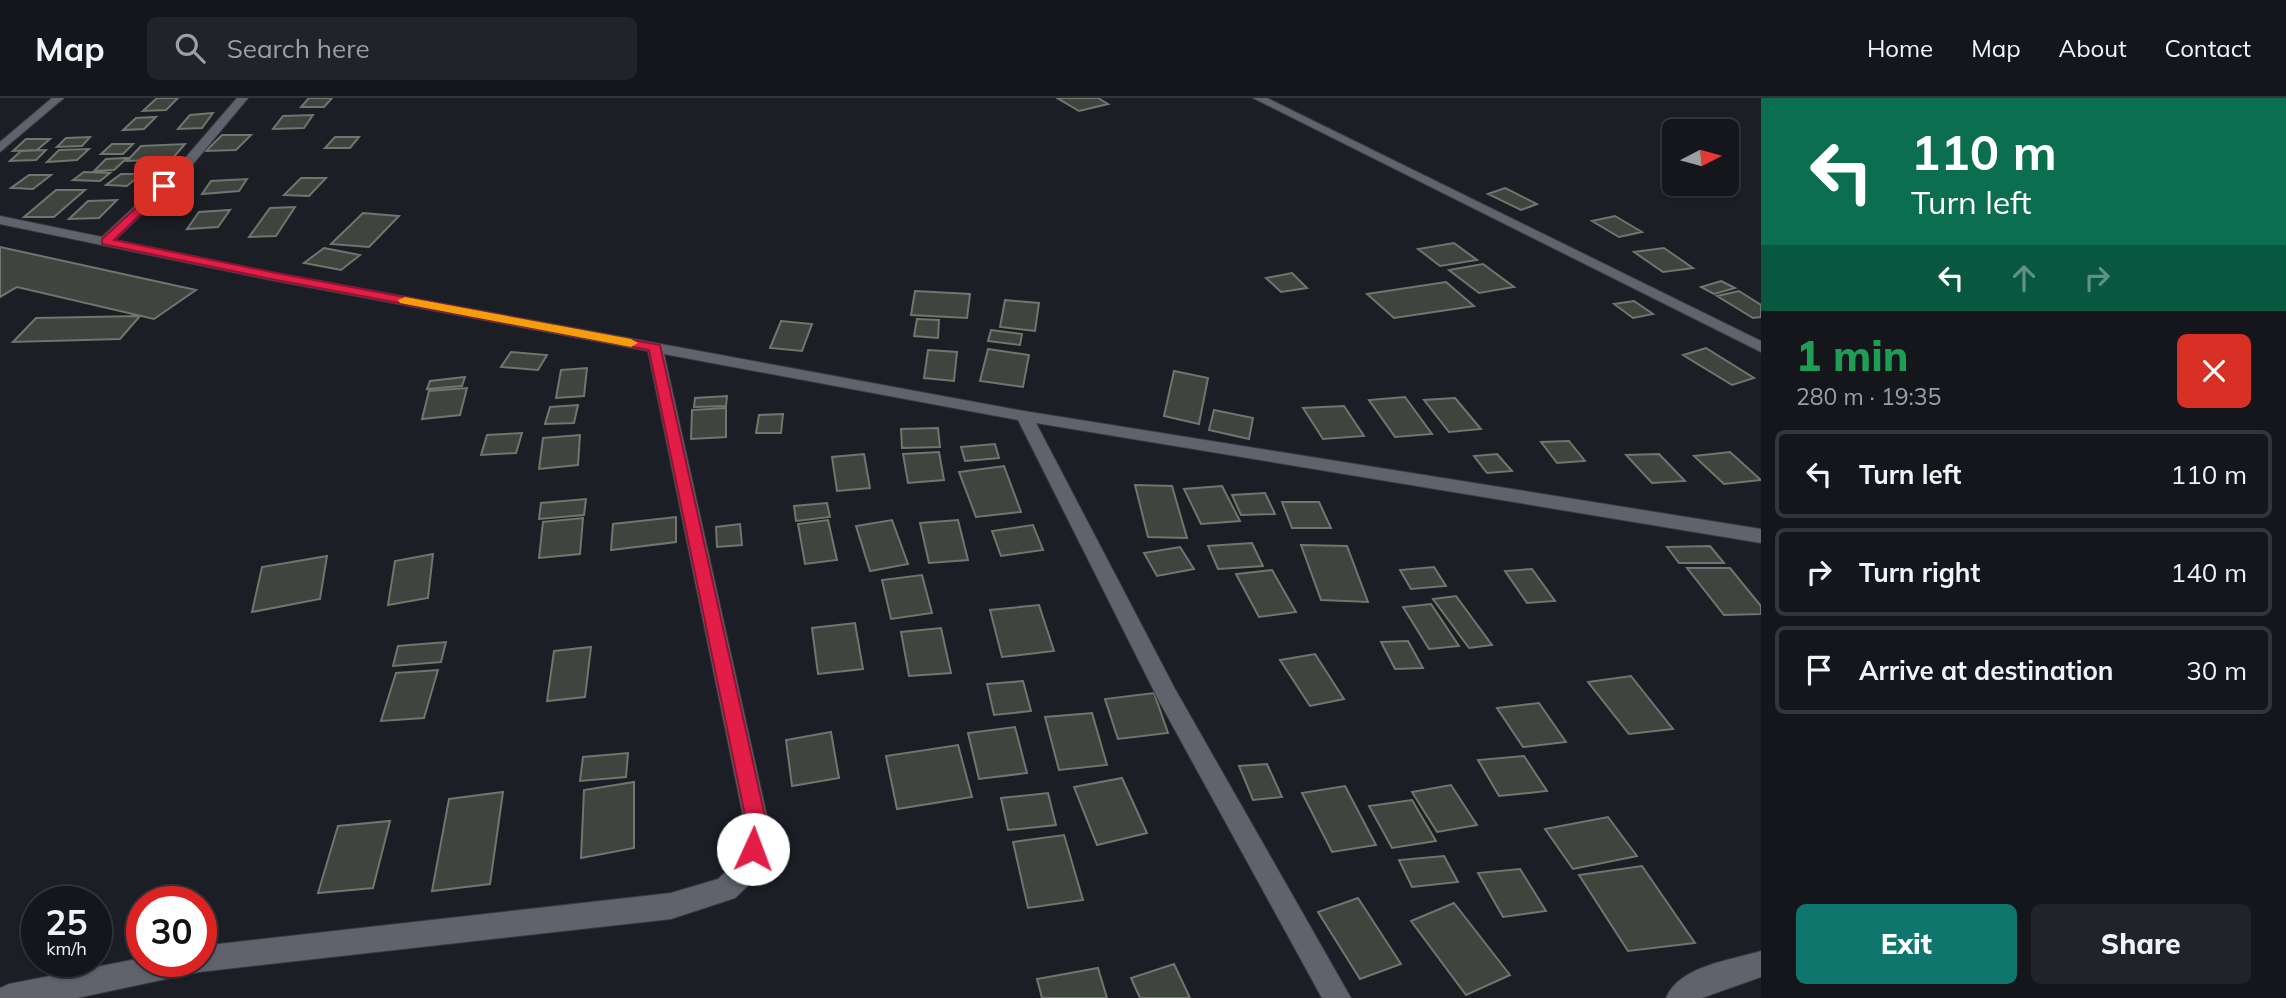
<!DOCTYPE html>
<html lang="en">
<head>
<meta charset="utf-8">
<style>
  body { margin:0; font-family:Mulish,sans-serif; background:#222329; color:#f1f3f6; height:100vh; display:flex; flex-direction:column; font-size:26px; white-space:nowrap }
  * { box-sizing:border-box; margin:0 }
  p { font-size:23px; color:#9d9fa3 }
  .icon { flex:none; width:38px; height:38px; fill:none; stroke:currentColor; stroke-width:2; stroke-linecap:round; stroke-linejoin:round }
  .map { position:relative; flex:1; overflow:hidden }
  .sheet { display:flex; flex-direction:column; background:#15161c; width:525px }
  .sheet>* { flex:none }
  .top-card { background:#0b6e4f; color:#fff; overflow:hidden }
  .needle { width:46px; rotate:84deg }
  .fabs { position:absolute; left:1662px; top:21px; display:grid; gap:14px }
  .fabs a { display:grid; place-items:center; width:77px; height:77px; border-radius:10px; background:#15161c; box-shadow:0 2px 5px #0004,0 0 0 2px #34353b; font-size:35px }
  .speed { position:absolute; left:21px; top:788px; display:flex; gap:14px; font-size:35px; font-weight:700; text-align:center }
  .speed>* { display:grid; place-content:center; width:91px; height:91px; border-radius:50%; background:#15161c; box-shadow:0 2px 5px #0004,0 0 0 2px #34353b; line-height:1 }
  .speed small { font-size:18px; font-weight:400 }
  .speed .limit { border:10px solid #d22; background:#fff; color:#111 }
  .pin { position:absolute; display:grid; place-items:center; width:60px; height:60px; color:#fff; margin:-30px; border-radius:14px; box-shadow:0 4px 10px #0006 }
  .me { position:absolute; width:77px; margin:-38px; rotate:2deg; stroke-linejoin:round; filter:drop-shadow(0 0 5px #0008) }
  .turn { display:flex; align-items:center; gap:24px; height:147px; padding:0 35px; font-size:32px }
  .turn .icon { width:91px; height:91px; stroke-width:2.5 }
  .turn b { display:block; font-size:49px; line-height:60px }
  .lanes { display:flex; align-items:center; height:66px; padding:0 35px; background:#0003; justify-content:center; gap:35px; direction:ltr }
  .lanes .off { opacity:.35 }
  .round { display:grid; place-items:center; flex:none; width:74px; height:74px; border-radius:10px; background:#222329 }
  .summary { display:flex; align-items:center; justify-content:space-between; height:119px; padding:0 35px }
  h1 { font-size:42px; font-weight:800; line-height:52px; color:#1e9e55 }
  .primary-button { display:flex; gap:14px; margin-top:auto; padding:14px 35px }
  .primary-button a { flex:1; height:80px; border-radius:10px; background:#0f766e; color:#fff; font-size:28px; font-weight:800; line-height:80px; text-align:center }
  .primary-button a+a { background:#222329; color:#f1f3f6 }
  ul { padding:0; list-style:none }
  li { display:flex; align-items:center; gap:21px; height:88px; margin:0 14px 10px; padding:0 21px; border:4px solid #34353b; border-radius:10px }
  li div { flex:1 }
  li b { display:block; font-size:26px }
  li em { font-style:normal }
  header { display:flex; align-items:center; gap:42px; box-sizing:border-box; height:98px; padding:0 35px; background:#15161c; border-bottom:2px solid #34353b }
  header strong { font-size:33px }
  nav { display:flex; gap:38px; margin-inline-start:auto; font-size:24px }
  .search { width:490px; height:63px; background:#222329; display:flex; align-items:center; gap:18px; box-sizing:border-box; padding:0 24px; border-radius:10px; color:#9d9fa3; font-size:26px }
  main { display:flex; flex:1; min-height:0 }
  .map>svg:first-child { display:block }
</style>
</head>
<body>
<header>
<strong>Map</strong>
<div class="search"><svg class="icon" aria-label="search" viewBox="0 0 24 24"><circle cx="10" cy="10" r="6"/><path d="M15 15l6 6"/></svg>Search here</div>
<nav><a>Home</a><a>Map</a><a>About</a><a>Contact</a></nav>
</header>
<main>
<div class="map">
<svg width="1761" height="900" viewBox="0 0 1761 900">
  <rect width="100%" height="100%" fill="#1c1e26"/>
  <path fill="#3f453e" stroke="#6f766e" stroke-width="2" d="M157,0H178L166,12L143,13Z
    M309,0H332L324,9H301Z
    M1057,0H1098L1108,6L1079,13Z
    M213,15L202,30L178,31L190,17Z
    M313,17L304,30L273,31L283,18Z
    M156,19L144,31L123,32L136,20Z
    M222,37H251L236,52L206,53Z
    M90,39L82,48L57,49L66,40Z
    M335,39H359L350,50H325Z
    M26,41H50L37,52L13,53Z
    M112,46H133L123,56H101Z
    M185,46L172,61L127,63L141,48Z
    M89,51L77,62L47,64L59,52Z
    M46,52L36,62L10,63L21,53Z
    M127,60L114,72L94,73L106,61Z
    M84,74L110,75L100,83L73,82Z
    M121,76H141L127,88L106,87Z
    M29,77H51L33,91L11,90Z
    M301,80H326L309,98L284,97Z
    M247,81L239,93L202,96L211,83Z
    M1505,90L1537,106L1521,112L1488,96Z
    M56,92H85L54,119H24Z
    M117,102L99,120L69,121L88,103Z
    M295,109L276,138L249,139L270,110Z
    M230,112L218,129L187,131L199,114Z
    M363,115L399,118L369,149L331,146Z
    M1615,118L1642,134L1619,139L1592,123Z
    M1454,145L1477,162L1440,168L1418,151Z
    M0,149L196,192L154,221L17,189L0,199Z
    M324,150L360,157L341,172L304,165Z
    M1664,150L1693,170L1663,174L1634,154Z
    M1483,166L1514,189L1479,195L1449,172Z
    M1292,175L1307,190L1281,194L1266,180Z
    M1721,183L1735,190L1714,196L1701,189Z
    M1446,184L1474,208L1394,220L1367,196Z
    M915,193L970,196L967,220L911,217Z
    M1739,193L1761,207V219L1753,220L1717,198Z
    M1005,202L1039,205L1035,233L1000,229Z
    M1634,203L1653,216L1633,220L1614,206Z
    M140,218L120,241L13,244L36,220Z
    M917,221L939,222L938,240L914,238Z
    M781,223L812,226L802,253L770,250Z
    M991,232L1022,236L1020,247L988,243Z
    M1706,250L1754,280L1732,287L1683,257Z
    M988,251L1029,257L1023,289L980,283Z
    M928,252L957,254L954,283L924,280Z
    M511,254L547,257L538,272L501,269Z
    M587,270L584,298L556,300L561,272Z
    M1174,273L1208,280L1199,326L1164,318Z
    M465,279L462,288L427,291L430,283Z
    M467,290L460,317L422,321L429,293Z
    M727,298L726,308L694,309L695,300Z
    M1405,299L1432,336L1395,339L1369,302Z
    M1455,300L1481,331L1449,334L1424,302Z
    M578,307L574,325L545,326L550,309Z
    M1344,308L1364,338L1323,341L1303,310Z
    M726,310V339L691,341L692,312Z
    M1214,312L1253,320L1249,341L1209,332Z
    M783,316L781,335H756L759,317Z
    M938,330L940,349L902,350L901,331Z
    M522,335L516,355L481,357L487,337Z
    M580,337L578,367L539,371L543,340Z
    M1569,343L1585,363L1557,365L1541,344Z
    M995,346L999,360L965,363L961,349Z
    M939,354L944,382L908,385L903,356Z
    M1730,354L1761,382L1724,386L1694,358Z
    M864,356L870,390L837,393L832,359Z
    M1497,356L1512,373L1487,375L1474,358Z
    M1659,356L1685,383L1652,385L1626,357Z
    M1004,368L1021,414L976,419L959,374Z
    M1135,387L1172,388L1187,440L1148,439Z
    M1222,388L1240,423L1201,426L1184,391Z
    M1265,395L1275,416L1241,417L1232,397Z
    M586,401L584,417L539,421L541,405Z
    M1282,404H1319L1331,430H1292Z
    M827,405L830,419L796,423L794,408Z
    M676,419V444L611,452L613,426Z
    M583,420L580,456L539,460L543,424Z
    M828,422L837,462L805,466L798,426Z
    M892,422L908,466L870,473L856,428Z
    M958,422L968,462L929,465L920,425Z
    M740,426L742,447L717,449L716,429Z
    M1033,427L1043,452L1001,458L992,433Z
    M1252,445L1263,468L1218,471L1208,448Z
    M1301,447L1347,448L1368,504L1321,502Z
    M1710,448L1724,465H1679L1667,449Z
    M1180,449L1194,471L1157,478L1144,455Z
    M433,456L428,500L388,507L395,463Z
    M327,458L320,501L252,514L262,469Z
    M1434,469L1446,488L1411,491L1400,472Z
    M1687,470H1730L1761,508V516L1724,517Z
    M1532,471L1555,503L1527,505L1505,473Z
    M1272,472L1296,514L1259,519L1236,476Z
    M922,477L932,515L891,521L882,482Z
    M1456,498L1492,547L1469,550L1433,501Z
    M1431,506L1459,548L1429,551L1403,509Z
    M1039,507L1054,553L1002,559L990,512Z
    M855,525L863,571L818,576L812,530Z
    M941,530L951,575L909,578L901,534Z
    M1408,543L1423,570L1395,571L1381,544Z
    M446,544L441,564L393,568L398,548Z
    M591,549L585,599L547,603L554,553Z
    M1315,556L1344,601L1310,608L1280,562Z
    M438,572L424,620L381,623L396,575Z
    M1631,578L1673,631L1629,636L1588,584Z
    M1023,583L1031,613L994,617L987,586Z
    M1154,595L1168,635L1118,641L1105,601Z
    M1539,605L1566,644L1523,649L1497,610Z
    M1092,615L1107,667L1059,672L1045,619Z
    M1015,629L1027,675L979,681L968,635Z
    M831,634L839,680L792,688L786,642Z
    M958,647L972,699L897,711L886,658Z
    M628,655L626,679L580,683L583,659Z
    M1524,658L1547,693L1499,698L1478,662Z
    M1267,666L1282,699L1253,702L1239,668Z
    M1122,680L1147,735L1097,747L1074,689Z
    M634,684V750L581,760L584,692Z
    M1451,687L1477,727L1437,734L1412,694Z
    M1345,688L1376,747L1332,754L1302,695Z
    M503,694L490,786L432,793L449,701Z
    M1048,695L1056,727L1008,732L1001,700Z
    M1412,702L1436,743L1392,750L1369,708Z
    M1608,719L1637,758L1573,771L1545,731Z
    M390,723L373,790L318,795L338,728Z
    M1064,737L1083,802L1028,810L1013,744Z
    M1444,758L1458,784L1412,789L1399,762Z
    M1642,768L1695,845L1628,853L1579,777Z
    M1520,771L1546,813L1503,819L1478,775Z
    M1358,800L1401,866L1360,881L1318,814Z
    M1454,805L1510,877L1466,897L1411,823Z
    M1174,866L1190,900H1140L1131,880Z
    M1098,870L1107,900H1042L1037,881Z"/>
  <g fill="none" stroke-linecap="round" stroke-linejoin="round">
    <defs>
      <path id="minor" d="M52,0H64L0,54V44Z
        M237,0H248L188,72L115,142L271,174L1024,313L1761,431V445L1036,325L1175,591L1351,900H1322L1159,603L1018,322L664,256L770,732L758,778L735,800L671,821L199,874L77,900H0V890L9,886L142,860V863H201V848L671,795L718,781L738,762L746,732L648,253L271,182L0,126V118L102,139L180,66Z
        M1253,0H1267L1761,243V254Z
        M1761,853V879L1702,900H1666C1679,868 1731,862 1761,853Z"/>
    </defs>
    <use href="#minor" stroke="#393a41" stroke-width="2"/>
    <use href="#minor" fill="#60636c" fill-rule="evenodd"/>
  </g>
  <path fill="#e11d48" stroke="#92132f" stroke-width="2" d="M164,84L168,85V90L114,142L271,174L660,247L768,732L761,758L753,760L746,758L743,751L748,732L649,252L271,181L102,146V141Z"/>
  <path fill="#f59e0b" d="M405,199L631,241L638,245L631,249L400,205L398,202Z"/>
</svg>
<div class="fabs">
<a><svg class="needle" viewBox="-14 -14 28 28"><path d="M0-13l5 13h-10z" fill="#e53935"/><path d="M0 13l5-13h-10z" fill="#9d9fa3"/></svg></a>
</div>
<div class="speed"><div>25<small>km/h</small></div><div class="limit">30</div></div>
<div class="pin" style="left:164px;top:88px;background:#d93025"><svg class="icon" aria-label="arrive" viewBox="0 0 24 24"><path d="M6 21V4h12l-3 4 3 4H6"/></svg></div>
<svg class="me" style="left:753px;top:751px" viewBox="-20 -20 40 40"><circle r="19" fill="#fff"/><path d="M0-13L10 11 0 6-10 11z" fill="#e11d48"/></svg>
</div>
<section class="sheet">
<div class="top-card">
<div class="turn"><svg class="icon" aria-label="left" viewBox="0 0 24 24"><path d="M17 20v-9H6M10 6l-5 5 5 5"/></svg><div><b>110 m</b>Turn left</div></div>
<div class="lanes"><svg class="icon" aria-label="left" viewBox="0 0 24 24"><path d="M17 20v-9H6M10 6l-5 5 5 5"/></svg><svg class="icon off" aria-label="ahead" viewBox="0 0 24 24"><path d="M12 20V5M6 11l6-6 6 6"/></svg><svg class="icon off" aria-label="right" viewBox="0 0 24 24"><path d="M7 20v-9h11M14 6l5 5-5 5"/></svg></div>
</div>
<div class="summary"><div><h1>1 min</h1><p>280 m · 19:35</p></div><a class="round" style="background:#d93025;color:#fff"><svg class="icon" aria-label="close" viewBox="0 0 24 24"><path d="M6 6l12 12M18 6L6 18"/></svg></a></div>
<ul>
<li><svg class="icon" aria-label="left" viewBox="0 0 24 24"><path d="M17 20v-9H6M10 6l-5 5 5 5"/></svg><div><b>Turn left</b></div><em>110 m</em></li>
<li><svg class="icon" aria-label="right" viewBox="0 0 24 24"><path d="M7 20v-9h11M14 6l5 5-5 5"/></svg><div><b>Turn right</b></div><em>140 m</em></li>
<li><svg class="icon" aria-label="arrive" viewBox="0 0 24 24"><path d="M6 21V4h12l-3 4 3 4H6"/></svg><div><b>Arrive at destination</b></div><em>30 m</em></li>
</ul>
<div class="primary-button"><a>Exit</a><a>Share</a></div>
</section>
</main>
</body>
</html>
